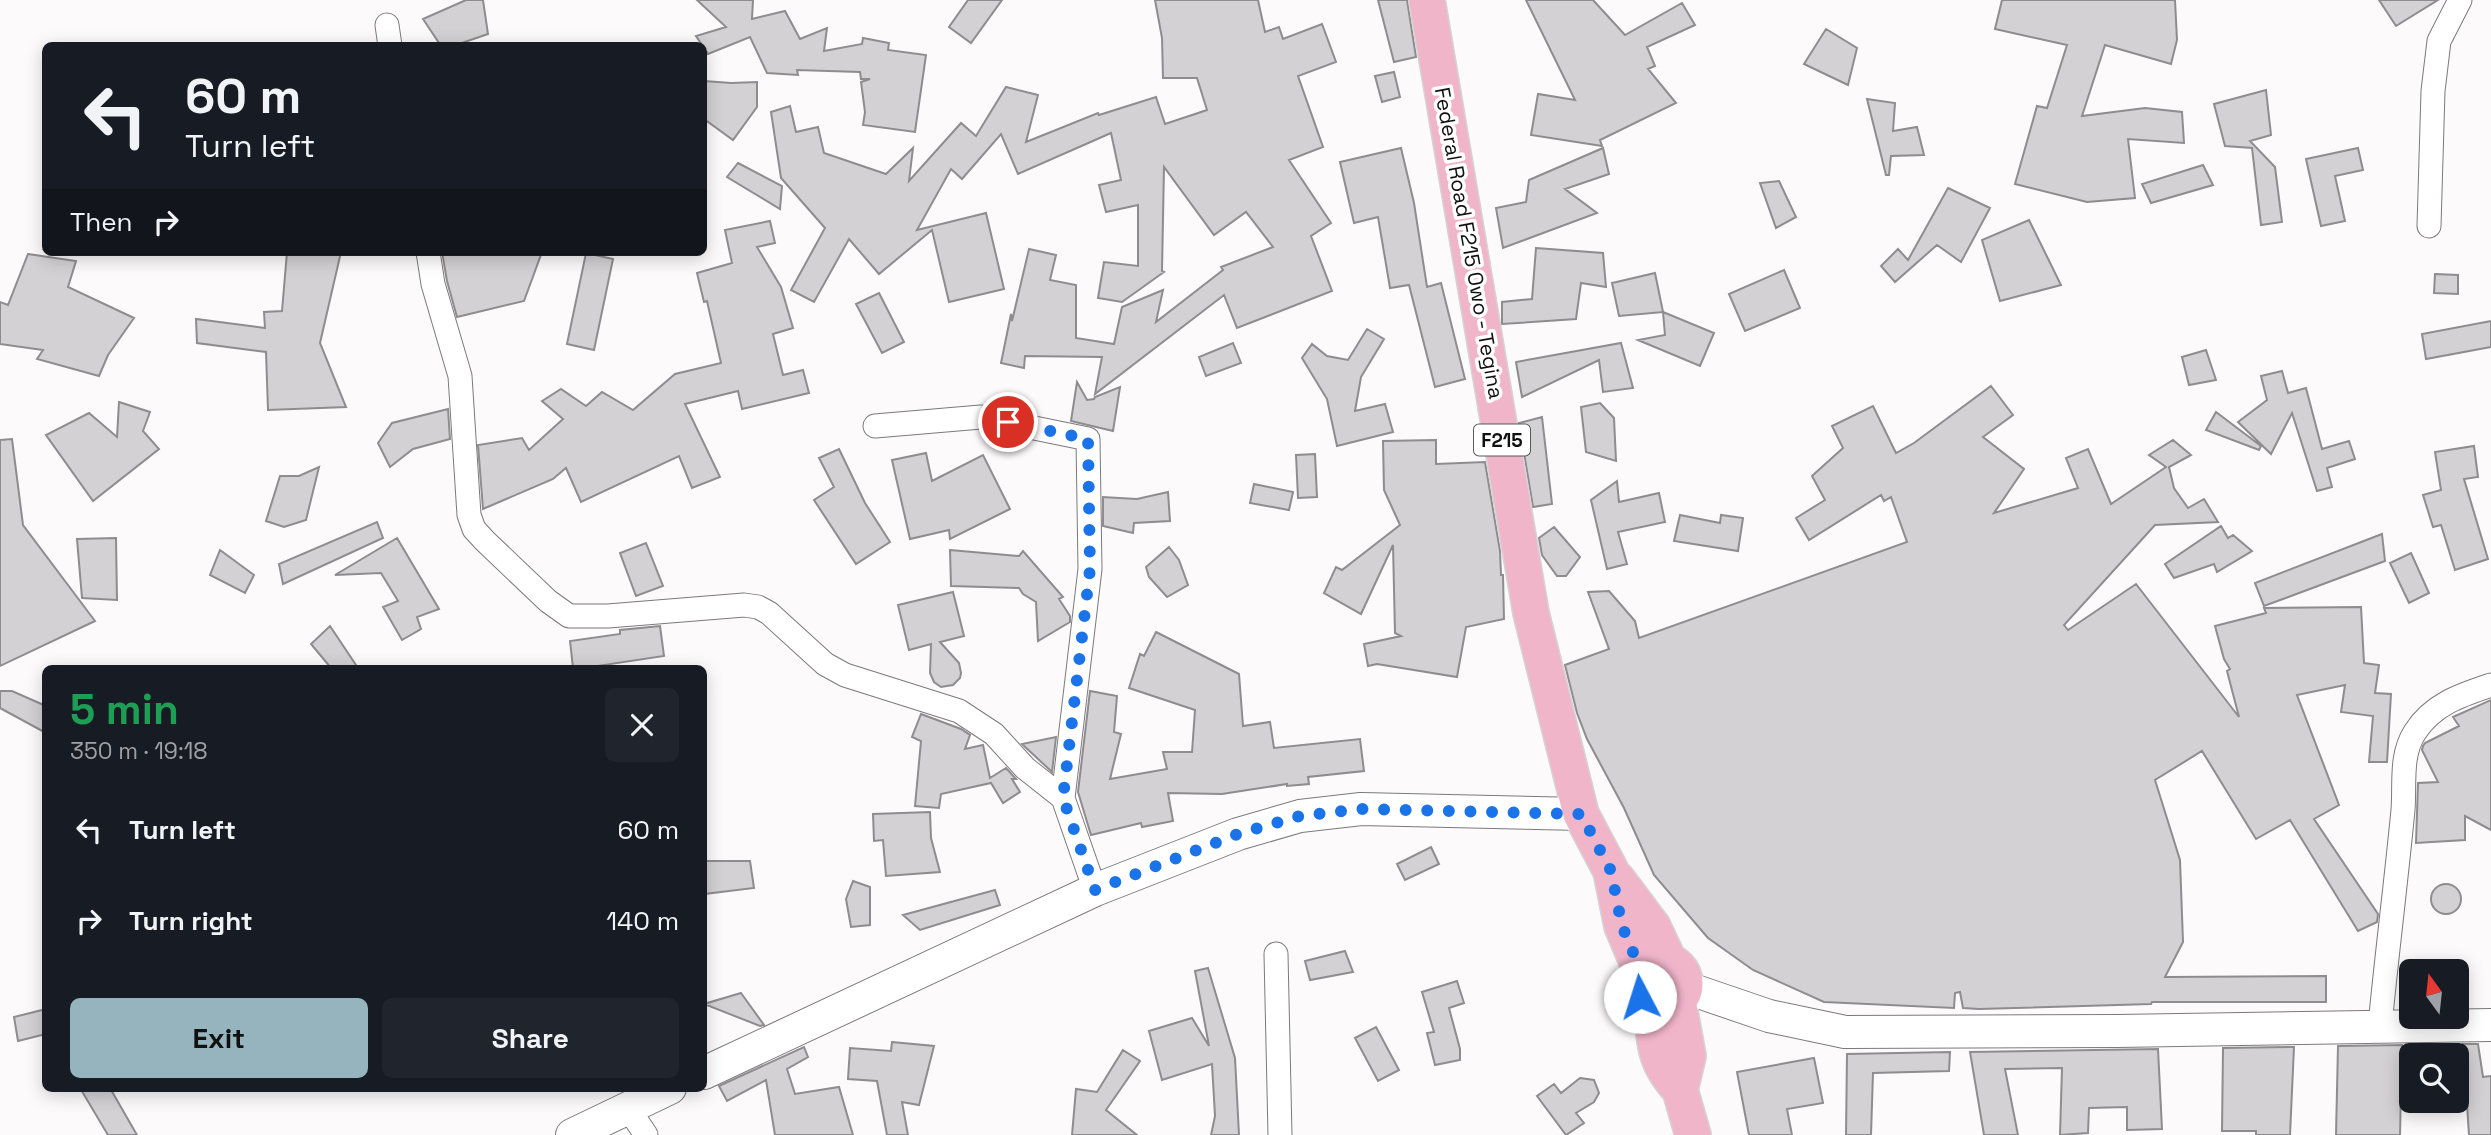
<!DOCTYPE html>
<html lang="en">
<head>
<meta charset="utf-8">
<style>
  body { margin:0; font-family:"Space Grotesk",sans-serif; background:#20242c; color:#f1f3f6; height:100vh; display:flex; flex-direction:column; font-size:26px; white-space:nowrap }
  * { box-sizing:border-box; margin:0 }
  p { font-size:23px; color:#9ea1a6 }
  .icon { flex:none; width:38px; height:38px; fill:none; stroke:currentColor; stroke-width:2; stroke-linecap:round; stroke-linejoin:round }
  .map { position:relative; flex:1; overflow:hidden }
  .drawer { position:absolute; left:42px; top:665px; width:665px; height:427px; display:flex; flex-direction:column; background:#171b24; border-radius:10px; box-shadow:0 4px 18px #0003 }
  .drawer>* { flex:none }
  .banner { position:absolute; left:42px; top:42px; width:665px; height:214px; border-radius:10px; box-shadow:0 4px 18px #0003; background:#171b24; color:#f1f3f6; overflow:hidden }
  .needle { width:46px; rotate:345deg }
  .fabs { position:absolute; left:2399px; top:959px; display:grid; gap:14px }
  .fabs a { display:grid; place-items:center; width:70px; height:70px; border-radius:10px; background:#171b24; box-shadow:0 4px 18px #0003; font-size:35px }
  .pin { position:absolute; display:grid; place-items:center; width:60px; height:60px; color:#fff; margin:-30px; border:4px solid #fff; border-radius:50%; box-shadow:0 2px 7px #0007 }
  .me { position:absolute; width:77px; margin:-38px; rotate:355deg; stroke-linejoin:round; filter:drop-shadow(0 0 5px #0008) }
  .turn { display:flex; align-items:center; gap:24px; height:147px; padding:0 28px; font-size:32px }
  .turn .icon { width:91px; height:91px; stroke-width:2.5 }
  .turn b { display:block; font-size:49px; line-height:60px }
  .then { display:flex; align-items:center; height:66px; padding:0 28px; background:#0003; gap:14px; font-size:26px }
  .round { display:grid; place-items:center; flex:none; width:74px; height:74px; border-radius:10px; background:#20242c }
  .overview { display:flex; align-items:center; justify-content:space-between; height:119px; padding:0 28px }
  h1 { font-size:42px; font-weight:800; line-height:52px; color:#1e9e55 }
  .primary-button { display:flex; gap:14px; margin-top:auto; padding:14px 28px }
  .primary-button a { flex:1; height:80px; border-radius:10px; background:#95b4be; color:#111; font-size:28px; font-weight:800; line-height:80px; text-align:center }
  .primary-button a+a { background:#20242c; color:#f1f3f6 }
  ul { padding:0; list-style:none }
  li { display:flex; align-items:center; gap:21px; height:91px; padding:0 28px }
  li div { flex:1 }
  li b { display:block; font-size:26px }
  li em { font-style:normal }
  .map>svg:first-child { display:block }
</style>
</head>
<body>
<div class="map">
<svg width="2491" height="1135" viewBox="0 0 2491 1135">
  <rect width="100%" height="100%" fill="#fdfafc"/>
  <path fill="#d3d1d4" stroke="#8e8c8f" stroke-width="2" d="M466,0H483L488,34L453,46H441L423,19Z
    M697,0H753L752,19L785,11L800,39L827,28L824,51L862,44L863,38L889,43L888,50L926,55L915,132L863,125L865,112L861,82L870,79H861L860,72L797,70L798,75L767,73L750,37L708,54L696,36L726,27Z
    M968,0H1002L971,43L949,27Z
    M1155,0H1258L1265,32L1279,27L1283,39L1322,24L1336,62L1298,76L1323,147L1289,160L1331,223L1311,236L1332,291L1237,328L1224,295L1095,394L1102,357L1025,356L1024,368L1001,363L1011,314L1012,321L1029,249L1056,255L1050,280L1076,285V338L1114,344L1122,307L1163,290L1156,322L1223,270L1221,267L1273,247L1246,212L1214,235L1164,167L1162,271L1164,272L1122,302L1098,298L1104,262L1138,266V205L1106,212L1099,185L1121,180L1111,133L1018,174L1001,134L962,179L951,169L917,230L986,213L1004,289L949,302L932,230L879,274L849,239L814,302L791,290L825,228L781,178L771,112L790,106L796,132L818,127L824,153L886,174L913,148L909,181L961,123L976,136L1006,87L1038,95L1026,142L1098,113L1099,115L1156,97L1165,124L1207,110L1197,78H1163L1162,38Z
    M1378,0H1407L1416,57L1394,62Z
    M1526,0H1593L1625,35L1682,3L1695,25L1647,47L1655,66L1648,69L1676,103L1600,140L1602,146L1531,135L1538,94L1575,100Z
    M2002,0H2175L2177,40L2171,64L2105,45L2082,116L2145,108L2182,112L2184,143L2128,139L2135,198L2087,202L2015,184L2037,106L2047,108L2067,45L1995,29Z
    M2379,0H2438L2396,26Z
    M1826,29L1857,48L1848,85L1804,64Z
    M1394,72L1400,97L1382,102L1375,76Z
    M704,81L731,83L757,82V107L733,140L704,119Z
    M2266,90L2271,135L2250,141L2275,167L2282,222L2261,225L2252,148L2225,146L2214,104Z
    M1867,99L1895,103L1893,131L1917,127L1924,155L1891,156L1889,175H1886Z
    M1401,148L1414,203L1427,287L1441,283L1465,379L1435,387L1409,285L1390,288L1378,217L1354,223L1340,162Z
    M1603,148L1609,174L1565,189L1597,213L1503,248L1496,208L1526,202L1529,180Z
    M2358,148L2363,170L2335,176L2345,221L2321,226L2306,159Z
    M738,163L782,186L780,209L727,177Z
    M2203,165L2213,185L2151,203L2142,184Z
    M1779,181L1796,217L1776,228L1760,183Z
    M1948,188L1990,208L1961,262L1937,245L1895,282L1881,266L1898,249L1908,260Z
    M2029,220L2061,285L2000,301L1982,240Z
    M770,221L775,243L757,247L781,287L793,328L773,334L783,375L803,370L809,393L742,409L738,391L685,404L720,477L692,488L679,456L581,502L566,468L553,479L483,509L478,445L522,438L529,450L563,419L542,401L561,389L586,406L602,392L633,410L675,374L721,363L707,301L704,302L697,273L732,263L725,230Z
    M1536,248L1603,253L1606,287L1581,283L1576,319L1502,324V302L1532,299Z
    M287,252H341L320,343L346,407L268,410L266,352L197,343L196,319L265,328L264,312L282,311Z
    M442,252H542L524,301L457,317L447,281Z
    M586,253L613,259L594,350L567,344Z
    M28,254L76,261L68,287L134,318L108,355L99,376L37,359L43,350L0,344V302L8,305Z
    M1784,270L1800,308L1745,331L1729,294Z
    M1655,273L1663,312L1714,333L1700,366L1638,340L1665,335L1663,312L1619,316L1612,283Z
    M2435,274L2458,275V294L2434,293Z
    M879,293L904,342L882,353L856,304Z
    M2491,321V347L2426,359L2422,334Z
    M1367,329L1384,339L1361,377L1355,411L1385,404L1393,432L1337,446L1327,399L1302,358L1312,344L1327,356L1348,360Z
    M1233,343L1241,363L1206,376L1199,357Z
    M1621,343L1633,388L1603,392L1599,360L1522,397L1516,362Z
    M2206,350L2216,380L2189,385L2182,357Z
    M2282,371L2288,393L2306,388L2322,449L2349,441L2355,459L2327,468L2332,487L2317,491L2292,413L2271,454L2238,422L2267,400L2261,376Z
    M1077,382L1087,400L1094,399L1095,397L1120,387L1113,431L1071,421Z
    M1991,386L2013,415L1983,437L2024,469L1994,513L2078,488L2066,458L2088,449L2111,504L2166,467L2149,455L2173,440L2191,455L2169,467L2174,488L2188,508L2204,499L2218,522L2155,525L2064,625L2068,630L2136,584L2239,717L2227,671L2230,669L2224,659L2215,626L2266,613L2264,608L2361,607L2364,663L2379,665L2375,693L2391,694L2387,762H2369L2373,716L2341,712L2345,685L2297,695L2339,805L2314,819L2378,914L2377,922L2358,931L2290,820L2256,839L2202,751L2155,780L2180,860L2183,942L2165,977L2326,976V1002H2152L2151,1004L1979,1009L1963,1008L1960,992L1955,993L1954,1008L1824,1002L1753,970L1708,938L1654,875L1624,808L1587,739L1577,713L1565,665L1609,649L1588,592L1609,591L1635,621L1639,638L1907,542L1891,497L1884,501L1881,495L1809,540L1796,518L1825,500L1812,476L1843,448L1832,426L1873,406L1896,453L1914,443Z
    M119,402L150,412L143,431L159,449L93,501L46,435L89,413L117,437Z
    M1600,403L1614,418L1616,461L1586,452L1581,407Z
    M448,409L450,439L413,449L390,467L378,443L392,423Z
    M2216,412L2261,446L2259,450L2206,430Z
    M1542,417L1552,504L1533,507L1519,423Z
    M12,439L23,525L95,621L0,666V440Z
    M1436,440V464L1485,462L1500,551L1501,575H1503L1504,619L1466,627L1457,677L1377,664L1368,666L1364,644L1401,636L1395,633L1393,545L1361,614L1324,593L1336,567L1342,570L1400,525L1384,490L1383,441Z
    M2474,446L2478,477L2464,479L2488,559L2455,570L2441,525L2433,527L2423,495L2441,490L2435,452Z
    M839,449L865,503L890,542L856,564L814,500L834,487L819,458Z
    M926,453L932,481L983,455L1010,509L950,539L949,530L910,539L892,460Z
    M1315,454L1317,497L1298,498L1296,455Z
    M319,467L306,520L284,527L266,521L280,476H299Z
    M1617,481L1619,502L1659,493L1665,522L1618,532L1627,564L1607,569L1591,500Z
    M1254,484L1293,492L1289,510L1250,503Z
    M1168,492L1170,521L1134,523L1133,533L1103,526V497L1137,499Z
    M1680,515L1720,523L1721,515L1743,518L1738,551L1674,541Z
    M377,522L383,538L283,584L279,564Z
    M2221,526L2228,538L2233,535L2252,551L2217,572L2214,564L2174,578L2165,564Z
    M1554,527L1580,557L1566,576H1557L1542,555L1539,538Z
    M2382,534L2385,561L2264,606L2255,583Z
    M116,538L117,600L82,598L77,539Z
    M397,538L439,609L417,617L421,629L402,640L383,607L398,601L381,573L335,575Z
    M646,543L663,586L636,596L620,553Z
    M1169,547L1179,560L1188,585L1167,597L1149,577L1146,567Z
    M220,550L254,575L245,593L210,575Z
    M950,550L1019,556L1023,551L1063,597L1059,599L1070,616V622L1038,641L1036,602L1023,594L1019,588L951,586Z
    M2411,553L2429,593L2409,603L2390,563Z
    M953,592L964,636L940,642L959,663L961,673L960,678L953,685L941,687L934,682L930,673L931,644L909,650L898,605Z
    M330,626L358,668H331L311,644Z
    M660,626L664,656L597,666V668H573L570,641L620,634V630Z
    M1156,632L1239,674L1243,726L1270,722L1274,748L1360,739L1364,771L1308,777L1309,784L1287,786V784L1222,794L1168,793L1173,821L1142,827L1141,823L1091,835L1078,792L1090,691L1117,696L1114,732L1121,734L1110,779L1167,769L1163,752H1192L1195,710L1129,688L1140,654L1144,656Z
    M0,691H12L46,706V733L0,708Z
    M2491,700V830L2465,816V840L2416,843L2418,783L2438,782L2422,750L2423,746L2425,743L2459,726L2453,717Z
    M921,714L961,729L970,735L965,749L983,745L990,778L1006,768L1016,779H1012L1020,792L1003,803L991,783L941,794L939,808L915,806L921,741L912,737Z
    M1056,737L1052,772L1022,744Z
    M930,812L931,838L940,872L886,876L883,840L874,841L873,814Z
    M1431,847L1439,864L1405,880L1397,864Z
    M704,861H750L754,888L704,894Z
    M853,881L870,887V925L851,927L846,899Z
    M2431 899a15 15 0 1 1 30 0a15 15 0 1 1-30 0Z
    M995,890L1000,905L920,930L903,915Z
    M1345,951L1353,972L1310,980L1305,961Z
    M1208,968L1235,1058L1239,1135H1211L1215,1116L1212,1064L1162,1080L1149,1031L1192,1018L1209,1046L1195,971Z
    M1457,981L1464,1003L1449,1008L1460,1049V1060L1435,1065L1427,1033L1434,1032L1422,992Z
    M741,993L764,1025L760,1026L704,1004Z
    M46,1009V1034L18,1041L14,1017Z
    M1376,1027L1399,1070L1378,1081L1355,1038Z
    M892,1042L934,1046L919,1105L902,1102L908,1135H887L877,1081L848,1079L850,1048L891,1051Z
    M2463,1044H2478L2483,1077L2491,1076V1135H2469Z
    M2402,1045L2400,1135H2336L2338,1046Z
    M804,1047L808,1057L787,1069L795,1094L839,1087L853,1135H775L766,1080L727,1101L719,1086Z
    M2294,1047L2290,1135H2256V1131H2222L2223,1048Z
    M2158,1049L2162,1129L2127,1130V1107L2089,1108L2088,1133L2060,1135L2062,1068L2005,1069L2018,1135H1984L1970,1052Z
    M1123,1050L1140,1061L1106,1110L1137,1135H1072L1076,1089L1097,1092Z
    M1950,1052L1949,1071L1873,1073L1871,1135H1846L1847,1054Z
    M1814,1058L1823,1103L1787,1109L1792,1135H1749L1737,1072Z
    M1580,1078L1594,1080L1599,1093L1594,1102L1576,1113L1584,1123L1566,1135L1537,1096L1554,1084L1561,1093Z
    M80,1088H110L137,1135H108Z"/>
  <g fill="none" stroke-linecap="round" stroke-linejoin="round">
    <defs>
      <path id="street" d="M387,25L390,46
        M2429,226L2433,91L2439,41L2460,0
        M428,252L433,284L460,376L469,515L474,529L485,541L548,601L569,616H608L744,605L758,607L769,613L825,664L845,675L959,711L994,734L1025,768L1063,798L1095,890
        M875,426L981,417L1088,439L1090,569L1063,798
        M1276,954L1280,1135
        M2380,1025C2387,953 2396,882 2403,810C2405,784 2400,755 2415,732C2433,704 2461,695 2491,685
        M628,1108L646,1135"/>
      <path id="secondary" d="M1684,987L1769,1016L1845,1032L2117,1031L2491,1025
        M704,1073L1095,890L1238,834L1300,816L1361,809L1581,814
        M572,1135L670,1088"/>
      <path id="primary" d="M1427,0L1531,613L1581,814L1611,871L1622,926L1641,971
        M1617,879L1653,927L1669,961
        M1637 984a24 24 0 1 1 48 0a24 24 0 1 1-48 0Z
        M1678,1001L1688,1056L1680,1090L1693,1135
        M1651,1006C1655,1043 1653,1061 1680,1090"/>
    </defs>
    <use href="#street" stroke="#7c797b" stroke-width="25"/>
    <use href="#secondary" stroke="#7c797b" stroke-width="34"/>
    <use href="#primary" stroke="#d4d4d4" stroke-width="38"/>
    <use href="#street" stroke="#fff" stroke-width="23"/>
    <use href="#secondary" stroke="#fff" stroke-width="32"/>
    <use href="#primary" stroke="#f1b5ca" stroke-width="35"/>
  </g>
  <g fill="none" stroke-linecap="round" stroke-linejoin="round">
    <path stroke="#1a73e8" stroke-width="12" stroke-dasharray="0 21.6" d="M1008,422L1088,439L1090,569L1063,798L1095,890L1238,834L1300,816L1361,809L1581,814L1611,871L1622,926L1641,971L1637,984L1640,997"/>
  </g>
  <g text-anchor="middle" stroke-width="7" stroke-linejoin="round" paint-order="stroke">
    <rect fill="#fff" stroke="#585858" stroke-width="2" x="1474" y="424.5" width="56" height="31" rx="5"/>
    <g font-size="19" font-weight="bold" fill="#111010">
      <text x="1502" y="447">F215</text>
    </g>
    <g font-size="21" fill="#111010" stroke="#fff">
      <text transform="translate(1469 243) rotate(80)" y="7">Federal Road F215 Owo - Tegina</text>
    </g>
  </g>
</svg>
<div class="fabs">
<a><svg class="needle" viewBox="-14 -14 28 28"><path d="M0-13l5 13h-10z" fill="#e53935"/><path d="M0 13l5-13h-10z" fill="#9ea1a6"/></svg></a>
<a><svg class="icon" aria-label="search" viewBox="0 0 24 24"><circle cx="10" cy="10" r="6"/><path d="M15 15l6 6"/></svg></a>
</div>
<div class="pin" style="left:1008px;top:422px;background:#d93025"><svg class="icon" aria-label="arrive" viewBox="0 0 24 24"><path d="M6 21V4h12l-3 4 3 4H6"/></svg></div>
<svg class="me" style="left:1640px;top:997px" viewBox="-20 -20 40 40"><circle r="19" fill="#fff"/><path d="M0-13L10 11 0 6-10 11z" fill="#1a73e8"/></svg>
<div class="banner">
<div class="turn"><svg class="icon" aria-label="left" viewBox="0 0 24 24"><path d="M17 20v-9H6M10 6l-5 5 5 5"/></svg><div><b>60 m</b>Turn left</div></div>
<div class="then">Then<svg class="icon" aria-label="right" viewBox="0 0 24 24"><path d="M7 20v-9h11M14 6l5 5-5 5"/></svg></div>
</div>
<section class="drawer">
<div class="overview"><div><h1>5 min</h1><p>350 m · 19:18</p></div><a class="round"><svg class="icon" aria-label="close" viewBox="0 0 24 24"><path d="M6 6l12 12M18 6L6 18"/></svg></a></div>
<ul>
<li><svg class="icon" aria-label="left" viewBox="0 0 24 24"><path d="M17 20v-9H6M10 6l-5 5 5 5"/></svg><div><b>Turn left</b></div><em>60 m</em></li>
<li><svg class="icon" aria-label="right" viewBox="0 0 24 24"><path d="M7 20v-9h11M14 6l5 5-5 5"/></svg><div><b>Turn right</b></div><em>140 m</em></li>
</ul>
<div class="primary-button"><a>Exit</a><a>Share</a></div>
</section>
</div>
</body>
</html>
